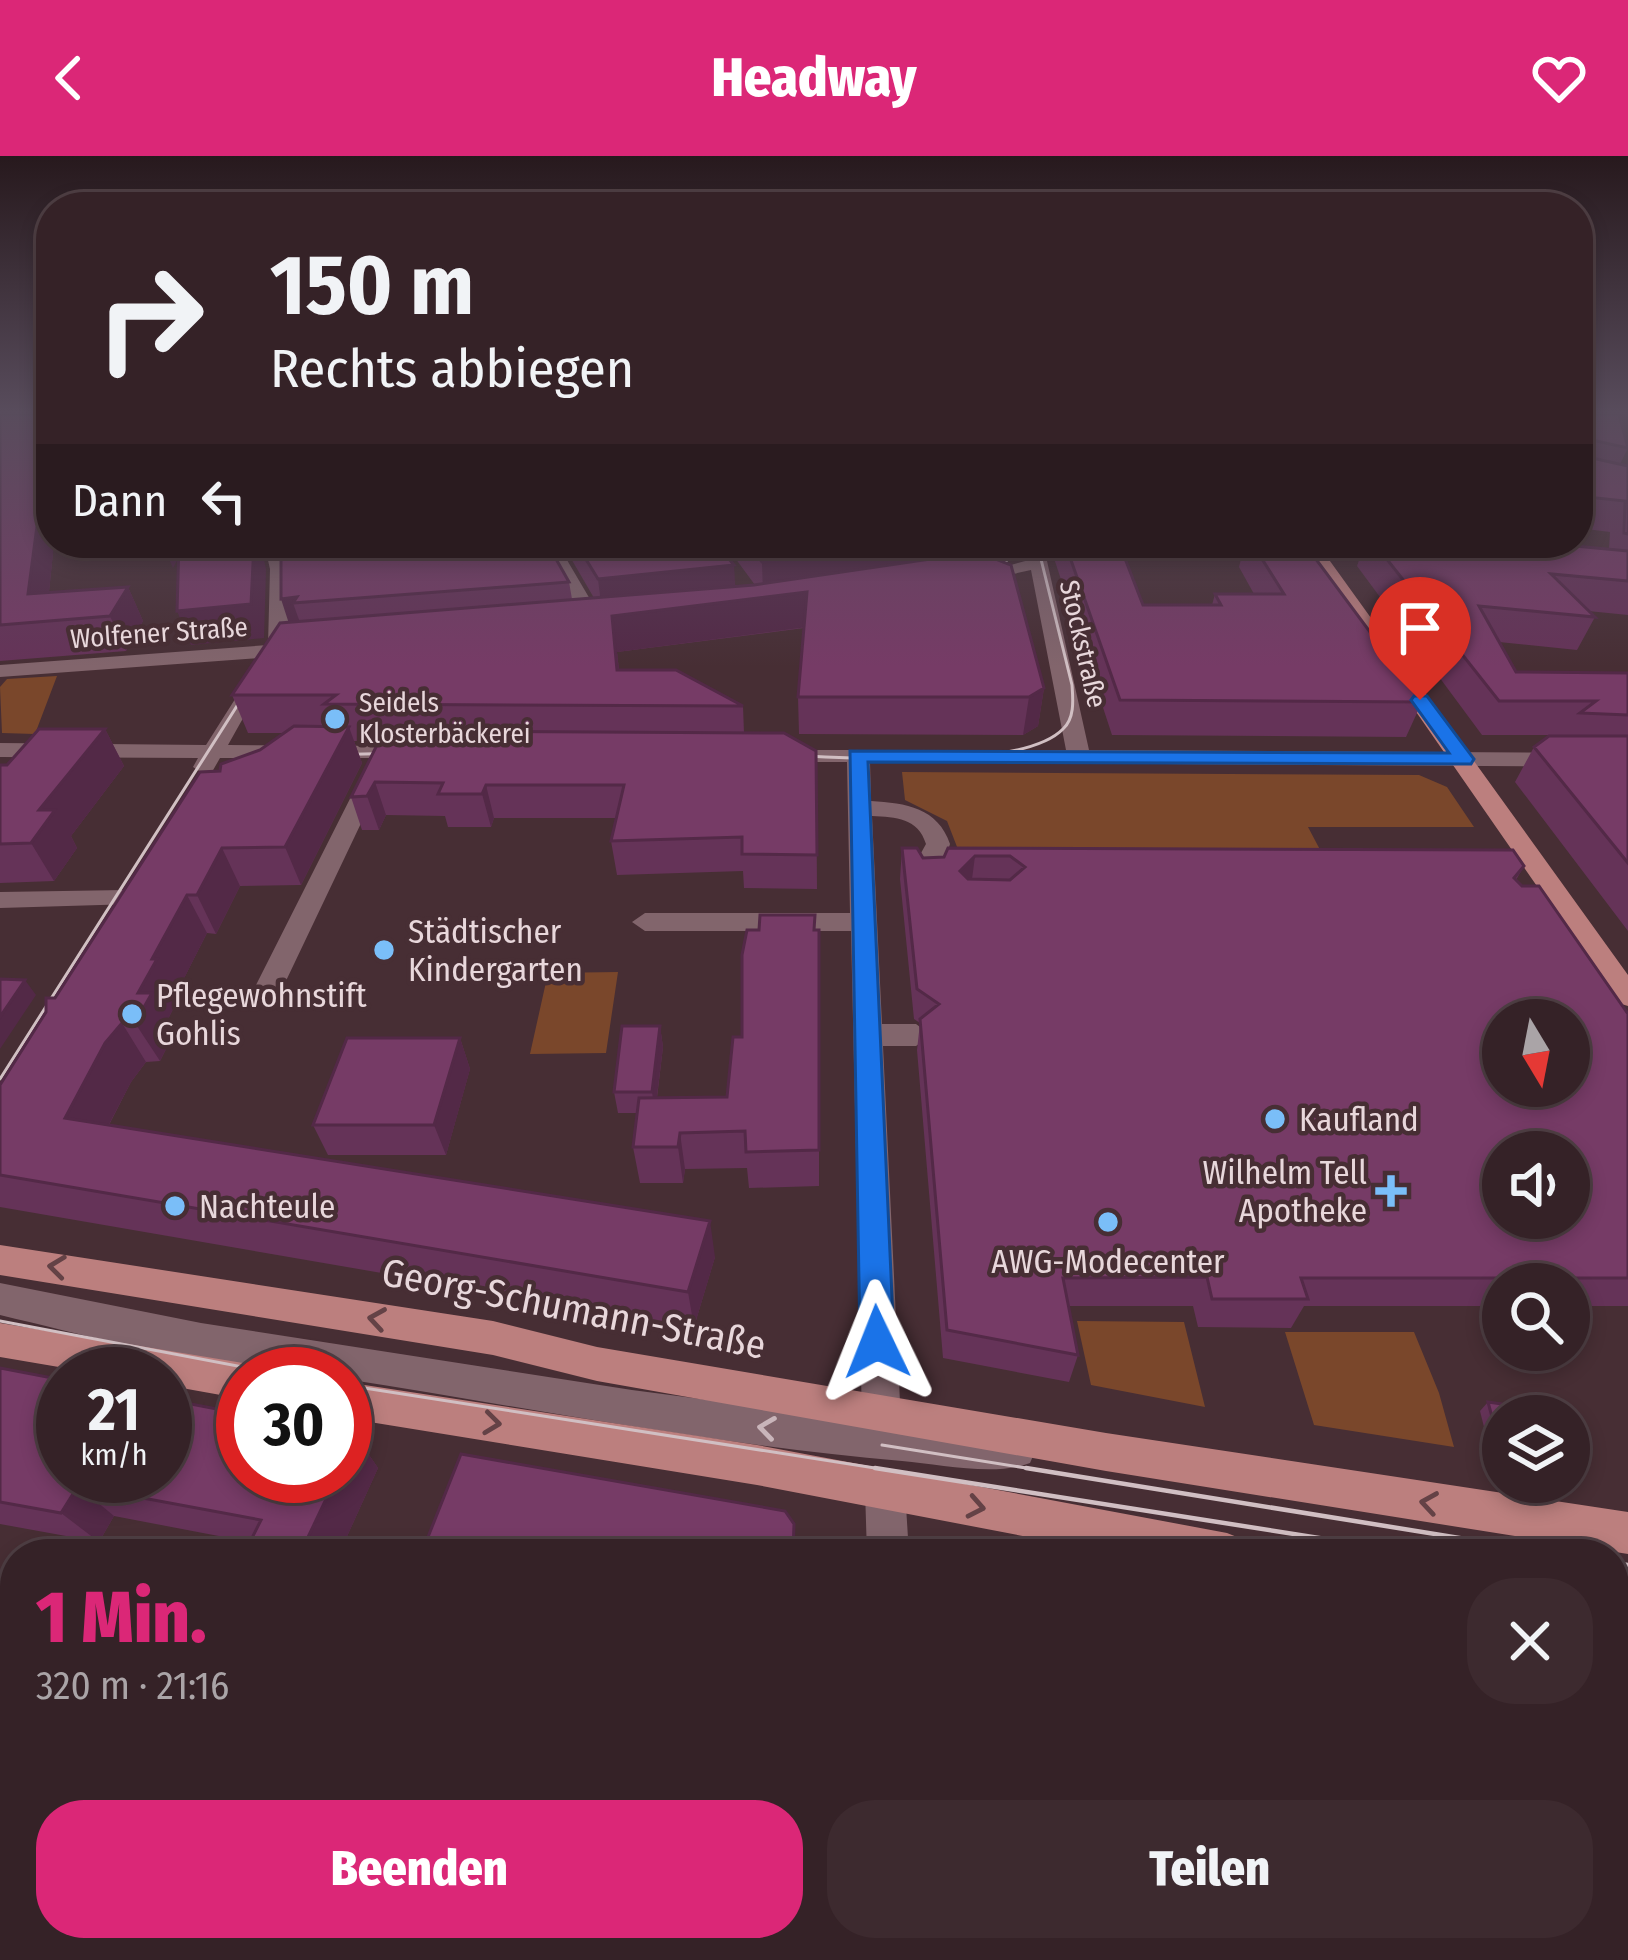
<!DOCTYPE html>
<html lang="de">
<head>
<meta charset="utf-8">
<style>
  body { margin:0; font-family:"Fira Sans Condensed",sans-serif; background:#3d2a2f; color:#f1f3f6; height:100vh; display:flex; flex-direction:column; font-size:45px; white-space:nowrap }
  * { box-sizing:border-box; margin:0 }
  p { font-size:39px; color:#aaa4a7 }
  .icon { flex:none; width:66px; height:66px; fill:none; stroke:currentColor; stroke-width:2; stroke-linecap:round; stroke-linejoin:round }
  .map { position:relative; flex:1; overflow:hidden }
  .sheet { position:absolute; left:0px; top:1383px; width:1629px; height:423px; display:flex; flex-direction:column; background:#352227; border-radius:48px 48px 0 0; box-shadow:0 6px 18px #0003,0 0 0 3px #4f3f44 }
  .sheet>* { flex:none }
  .guide { position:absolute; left:36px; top:36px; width:1557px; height:366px; border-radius:48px; box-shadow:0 6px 18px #0003,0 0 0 3px #4f3f44; background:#352227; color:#f1f3f6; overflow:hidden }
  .needle { width:78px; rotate:170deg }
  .tools { position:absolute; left:1482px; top:843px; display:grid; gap:24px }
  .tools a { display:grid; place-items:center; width:108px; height:108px; border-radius:50%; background:#352227; box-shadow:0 6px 18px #0003,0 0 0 3px #4f3f44; font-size:60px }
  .speed { position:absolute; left:36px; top:1191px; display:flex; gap:24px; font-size:60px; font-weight:700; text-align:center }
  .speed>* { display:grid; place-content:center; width:156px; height:156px; border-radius:50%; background:#352227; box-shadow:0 6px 18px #0003,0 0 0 3px #4f3f44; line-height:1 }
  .speed small { font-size:30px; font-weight:400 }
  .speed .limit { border:18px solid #d22; background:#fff; color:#111 }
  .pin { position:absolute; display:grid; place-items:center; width:102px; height:102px; color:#fff; margin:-123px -51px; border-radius:50% 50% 50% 0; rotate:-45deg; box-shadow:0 0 12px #0007 }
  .pin .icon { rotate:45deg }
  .me { position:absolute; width:132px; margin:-66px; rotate:358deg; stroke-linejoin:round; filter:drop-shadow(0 0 9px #0008) }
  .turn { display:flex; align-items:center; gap:42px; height:252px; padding:0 36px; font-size:54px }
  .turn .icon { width:156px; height:156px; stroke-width:2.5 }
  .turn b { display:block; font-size:84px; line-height:102px }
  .then { display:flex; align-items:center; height:114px; padding:0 36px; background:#0003; gap:24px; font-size:45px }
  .round { display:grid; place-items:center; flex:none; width:126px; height:126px; border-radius:48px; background:#3d2a2f }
  .headline { display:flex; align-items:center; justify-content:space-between; height:204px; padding:0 36px }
  h1 { font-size:72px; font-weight:800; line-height:90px; color:#db2777 }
  .primary-button { display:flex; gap:24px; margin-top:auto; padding:24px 36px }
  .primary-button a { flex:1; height:138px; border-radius:48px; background:#db2777; color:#fff; font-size:48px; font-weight:800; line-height:138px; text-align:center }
  .primary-button a+a { background:#3d2a2f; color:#f1f3f6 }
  header { display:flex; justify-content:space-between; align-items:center; height:156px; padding:0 36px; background:#db2777; color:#fff; font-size:54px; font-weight:800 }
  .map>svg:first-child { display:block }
</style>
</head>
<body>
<header><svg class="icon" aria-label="back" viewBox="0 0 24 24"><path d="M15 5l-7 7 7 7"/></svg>Headway<svg class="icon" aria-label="heart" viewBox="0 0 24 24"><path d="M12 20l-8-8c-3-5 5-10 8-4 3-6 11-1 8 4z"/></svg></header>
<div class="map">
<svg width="1628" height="1804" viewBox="0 0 1628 1804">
  <rect width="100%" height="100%" fill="#472e34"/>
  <path fill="#7a472b" d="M57,520L35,578L2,577L0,531L7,523Z
    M902,616L1419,619L1447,631L1474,671H1308L1335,722L959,696L947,665L905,644Z
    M618,816L606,897L530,898L548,817Z
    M1077,1165L1184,1166L1205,1251L1091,1229Z
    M1285,1176H1414L1439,1237L1454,1291L1314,1269Z"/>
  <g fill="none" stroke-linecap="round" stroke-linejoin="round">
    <path fill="#82656c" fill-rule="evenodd" d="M264,387H282L288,413V488L309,493L284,500L266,521L228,589L410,590L421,597L418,602H220L212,616L204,618L193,611L198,602L0,601V587L206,589L261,502L0,521V509L268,489L270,413Z
      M539,387H557L604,467L601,471H587Z
      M1025,387H1043L1089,594L1628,597V611L870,606L871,645C906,647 938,652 950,688L938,728H920L916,706L926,688C918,662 896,661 872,660L882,868H916L931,879L916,890H883L901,1267L1016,1274L1030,1279L1036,1293L1030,1307C994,1321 940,1308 902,1305C715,1289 531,1252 345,1223V1218C234,1218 108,1185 0,1159V1127L201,1167L632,1234L862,1264L851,775H645L632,766L645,757H850L847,606H776L768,604V594H1066L1031,414L973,427L964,422L1029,404Z
      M1307,387H1364L1408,396L1399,401L1316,392Z
      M373,612L384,619L284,829L280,836H260L256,829L362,619Z
      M125,734L138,742L134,748L0,752V736Z
      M885,1314L899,1320L905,1334L909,1398H867L865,1334L871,1320Z
      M882,1791H934V1804H882Z"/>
    <path fill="#bc7f7e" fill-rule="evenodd" d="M1299,387H1317L1628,819V850L1618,847Z
      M0,1089L493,1165L597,1191L1106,1277L1628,1356V1398L1106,1315L597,1225L493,1199L0,1119Z
      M0,1167L243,1207L259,1218H243V1243L165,1229V1218H100L0,1201Z
      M345,1226L757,1289L1227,1377L1242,1383L1248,1398H1117L757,1329L345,1262Z
      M1614,1451L1628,1453V1497L1614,1495Z"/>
    <path stroke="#d1bfc3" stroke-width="3" d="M977,421L1003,408L1024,387
      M322,599L406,597
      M784,599C844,601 1021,616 1063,573C1075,562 1073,543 1072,529L1037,387
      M0,923L256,520
      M0,1165L280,1218
      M345,1229L894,1315
      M882,1289L1045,1315"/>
    <path stroke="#d1bfc3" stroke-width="4.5" d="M875,1312L1421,1398
      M1026,1312L1559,1398
      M1614,1407L1628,1409
      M1614,1430L1628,1432"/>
  </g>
  <path fill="#653358" d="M1578,258L1628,292L1620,308L1628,310V459L1588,455L1595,461L1577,494L1499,486L1516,516L1628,517V775L1515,626L1534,591L1567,579H1482L1357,410L1365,387H1543L1609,393L1610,376L1578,372Z
    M0,259L54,387L49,436L128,431L143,465L126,495L0,505Z
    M285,387L569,426L572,443L594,442L562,387H716L735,430L755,429L724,387H996L995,397L990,400L1044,532L1038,570L1023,579L799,578L798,541L804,472L617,496L619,514L743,550L744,577L816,595L817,733L744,732L743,715L617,719L611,685L617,662H494L491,671H448L445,660L386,659L379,674H362L351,641L378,585H354L362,607L301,729L240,730L216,778L207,777L177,836L179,841L168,863L175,875L160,905L146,906L131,926L109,969L715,1101L694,1171L0,1051V929L55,842L220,615L260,594L285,577H248L232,539L289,466Z
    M1049,387H1118L1143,449H1212L1215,438H1254L1239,411L1245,387H1304L1422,546L1406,581L1112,579Z
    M1147,387H1185L1181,394Z
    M105,573L124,610L71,680L77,692L54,725L0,727V609H7Z
    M902,692L923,702L944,701L948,692L1524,710L1516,724L1628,858V1150H1569V1128H1503V1150H1304L1291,1172L1198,1171L1193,1150H1069L1078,1199L1069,1226L943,1202L917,894L920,867L914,863L900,723Z
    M815,774H819V1030L749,1032L747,1012L685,1013L683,1027H640L633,991L637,957H618L614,936L660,870L663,891L657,942L727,941L742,881Z
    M460,882L470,913L446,999H328L313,969Z
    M0,1212L356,1280L378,1312L339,1398H244L250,1386L114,1360L99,1386L0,1368Z
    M1488,1246L1503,1260V1297L1490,1295L1480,1255Z
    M794,1368L795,1398H439L428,1381Z
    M1614,1499L1628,1501V1727L1614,1731Z
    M1023,1791H1371L1375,1804H1024Z"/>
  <path fill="#532947" d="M51,317V387H54L46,465L28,438L41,340Z
    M162,387H187L173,412Z
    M254,387H260L266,413L264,482L191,489L177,455Z
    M945,387H996L995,397L964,414L763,439L762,406Z
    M734,409L736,442L602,456L598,423Z
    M128,431L143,465L126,495L110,460Z
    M807,436V471L617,496L623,551L612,460Z
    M297,441L293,447L303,475L292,477L281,443Z
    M1044,532L1038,570L1023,579L1029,541Z
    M349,571L362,607L301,729L285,691Z
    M105,573L124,610L71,680L77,692L54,725L31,687L39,654Z
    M375,626L386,659L379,674L367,640Z
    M486,629L494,662L491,671L482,638Z
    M222,692L240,730L216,778L197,739Z
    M975,700L971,731L960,715Z
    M187,739L207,777L177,836L179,841L168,863L175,875L160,905L135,867L138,837L152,803Z
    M25,824L36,839L0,893V861Z
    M122,867L146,906L131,926L93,999L65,962L105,887Z
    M660,870L663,891L655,956L652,936Z
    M460,882L470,913L446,999L434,969Z
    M680,977L685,1013L683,1027L678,991Z
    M710,1065L715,1101L694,1171L688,1136Z
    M356,1280L378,1312L339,1398H300L337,1320H345V1303Z
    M78,1330L114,1360L99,1386L61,1357Z
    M41,1791H93L88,1804H37Z"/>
  <path fill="#763b66" stroke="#532947" stroke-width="3" fill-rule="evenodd" d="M3,258H51V317L41,340L28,438L128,431L110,460L0,469V259Z
    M1578,258H1619L1628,292L1592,284L1588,301L1628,310V378L1624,377L1625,345L1578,340Z
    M179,387H254L251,448L177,455Z
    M288,387H547L569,426L293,447L297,441L281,443V388Z
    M576,387H716L734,409L598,423Z
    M747,387H945L927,391L762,406Z
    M1065,387H1119L1143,449H1221L1215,438H1284L1252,387H1304L1422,546L1120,544Z
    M1374,387H1543L1628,395V425L1551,418L1595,461L1479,450L1516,516L1628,517V559L1580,557L1596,545H1499Z
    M978,396L1011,409L1044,532L1029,541H798L807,436L612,460L617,514H676L743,550L324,548L336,539H232L280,467L754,429Z
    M294,570L349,571L285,691L222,692L197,739H187L152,803H157L138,837H152L135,867H122L105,887L65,962L710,1065L688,1136L0,1019V929L46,856V842H55L200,616L220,615L221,608L260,594Z
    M39,573H105L39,654H55L31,687L0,688V609H7Z
    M384,575L784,577L816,595L817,699L742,698V681L611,685L624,629H486L482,638H438L443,627L375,626L367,640L351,641Z
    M1549,580H1628V707L1534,591Z
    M902,692H917L923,702L944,701L948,692L1513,694L1524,710L1514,722L1522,730H1539L1628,858V1122H1301L1308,1143H1212L1207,1121L1063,1122L1078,1199L947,1174L920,863L939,848L917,833ZM975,700H1010L1025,711L1010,724L968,723L960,715ZM1503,864H1569V930H1503ZM1503,996H1569V1062H1503Z
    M760,759H815L814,774H819V994L746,996L745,975L680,977L678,991H633L639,942L727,941L733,881H742V799L747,774H759Z
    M0,823L25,824L0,861Z
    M622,870H660L652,936H614Z
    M347,882H460L434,969H313Z
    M0,1212L63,1224V1320H165V1243L243,1258V1320H337L300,1398H244L261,1364L78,1330L61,1357L0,1346Z
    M1488,1246L1536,1253L1538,1260H1503V1287H1499Z
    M345,1278L356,1280L345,1303Z
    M461,1298L785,1355L794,1368L793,1398H517L428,1381Z
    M1614,1499L1628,1501V1716H1614Z
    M15,1581V1791H41L37,1804H0V1582Z
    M311,1791H790V1804H308Z
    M1039,1791H1371L1375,1804H1041Z"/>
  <defs><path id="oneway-chevron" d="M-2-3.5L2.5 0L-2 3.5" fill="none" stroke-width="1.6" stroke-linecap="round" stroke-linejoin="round" transform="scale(3)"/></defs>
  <g stroke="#644246">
    <use href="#oneway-chevron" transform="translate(57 1111) rotate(-173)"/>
    <use href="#oneway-chevron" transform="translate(377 1163) rotate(-171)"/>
    <use href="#oneway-chevron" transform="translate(492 1267) rotate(7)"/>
    <use href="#oneway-chevron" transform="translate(1429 1347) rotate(-171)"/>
    <use href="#oneway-chevron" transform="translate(976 1351) rotate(11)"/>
  </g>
  <use stroke="#c9b5ba" href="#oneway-chevron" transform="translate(767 1272) rotate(-172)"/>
  <linearGradient id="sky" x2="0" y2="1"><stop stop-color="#27191d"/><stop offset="0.5" stop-color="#584c5c"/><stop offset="1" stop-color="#584c5c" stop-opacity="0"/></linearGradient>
  <rect width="1628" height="511" fill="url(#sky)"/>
  <path fill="#1a73e8" stroke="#114b97" stroke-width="3" d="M1414,540H1427L1474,603L1471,608L868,606L894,1186L889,1197L877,1202L865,1197L860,1186L850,595L1449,597L1411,544Z"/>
  <g fill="#7abef8" stroke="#472e34" stroke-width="4.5">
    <circle cx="335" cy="563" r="12"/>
    <circle cx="384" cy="794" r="12"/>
    <circle cx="132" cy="858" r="12"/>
    <circle cx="1275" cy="963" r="12"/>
    <path d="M1385 1017h12v12h12v12h-12v12h-12v-12h-12v-12h12z"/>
    <circle cx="175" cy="1050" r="12"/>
    <circle cx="1108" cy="1066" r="12"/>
  </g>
  <g text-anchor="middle" stroke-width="9" stroke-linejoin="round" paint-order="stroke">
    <g font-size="27" fill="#e8d7db" stroke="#472e34">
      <text transform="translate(159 477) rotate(-4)" y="9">Wolfener Straße</text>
      <text transform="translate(1083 488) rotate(77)" y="9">Stockstraße</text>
    </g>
    <g font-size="27" fill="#e8d7db" stroke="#472e34" text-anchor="start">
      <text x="359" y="556">Seidels<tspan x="359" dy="31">Klosterbäckerei</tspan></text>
    </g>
    <g font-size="33" fill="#e8d7db" stroke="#472e34" text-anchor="start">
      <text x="408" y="787">Städtischer<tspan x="408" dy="38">Kindergarten</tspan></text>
      <text x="156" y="851">Pflegewohnstift<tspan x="156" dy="38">Gohlis</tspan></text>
      <text x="1299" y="975">Kaufland</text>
      <text x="1367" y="1028" text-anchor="end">Wilhelm Tell<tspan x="1367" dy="38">Apotheke</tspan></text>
      <text x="199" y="1062">Nachteule</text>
      <text x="1108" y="1117" text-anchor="middle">AWG-Modecenter</text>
    </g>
    <g font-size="39" fill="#e8d7db" stroke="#472e34">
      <text transform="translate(574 1152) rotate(11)" y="14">Georg-Schumann-Straße</text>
    </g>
  </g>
</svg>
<div class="tools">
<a><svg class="needle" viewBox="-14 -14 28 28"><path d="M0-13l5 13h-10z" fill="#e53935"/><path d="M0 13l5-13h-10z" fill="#aaa4a7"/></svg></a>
<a><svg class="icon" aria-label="sound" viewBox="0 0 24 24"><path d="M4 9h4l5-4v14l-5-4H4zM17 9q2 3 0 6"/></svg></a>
<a><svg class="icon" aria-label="search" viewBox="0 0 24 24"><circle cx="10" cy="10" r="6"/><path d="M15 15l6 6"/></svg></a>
<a><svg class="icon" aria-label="layers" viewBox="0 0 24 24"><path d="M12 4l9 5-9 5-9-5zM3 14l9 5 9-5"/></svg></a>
</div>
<div class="speed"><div>21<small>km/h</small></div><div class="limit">30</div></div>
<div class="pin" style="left:1420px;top:544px;background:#d93025"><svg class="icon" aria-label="arrive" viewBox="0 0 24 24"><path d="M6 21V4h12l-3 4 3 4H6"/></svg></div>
<svg class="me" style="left:877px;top:1186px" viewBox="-20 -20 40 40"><path d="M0-17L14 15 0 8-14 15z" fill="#1a73e8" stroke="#fff" stroke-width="4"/></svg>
<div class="guide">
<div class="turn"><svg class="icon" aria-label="right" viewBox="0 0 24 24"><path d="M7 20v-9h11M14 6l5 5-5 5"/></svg><div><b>150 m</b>Rechts abbiegen</div></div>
<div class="then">Dann<svg class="icon" aria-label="left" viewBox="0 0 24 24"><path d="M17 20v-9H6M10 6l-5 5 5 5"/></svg></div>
</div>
<section class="sheet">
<div class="headline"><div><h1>1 Min.</h1><p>320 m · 21:16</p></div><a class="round"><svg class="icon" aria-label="close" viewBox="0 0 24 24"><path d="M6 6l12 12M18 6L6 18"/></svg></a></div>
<div class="primary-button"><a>Beenden</a><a>Teilen</a></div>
</section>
</div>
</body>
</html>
